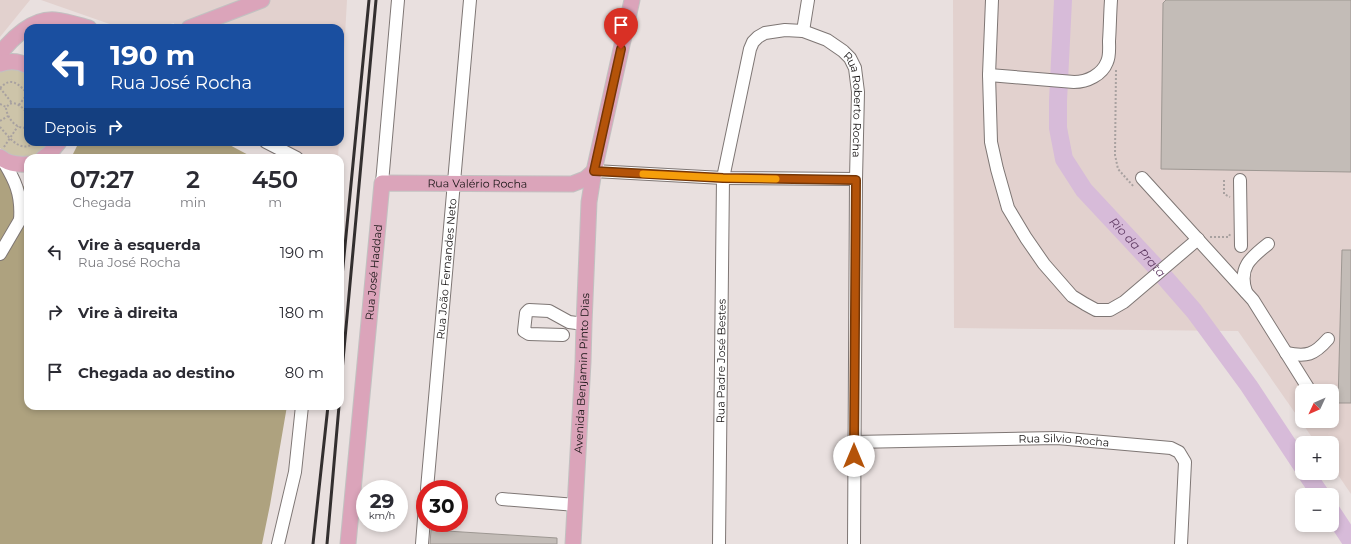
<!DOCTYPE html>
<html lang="pt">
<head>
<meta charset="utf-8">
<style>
  body { margin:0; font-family:Montserrat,sans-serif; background:#f7f7f7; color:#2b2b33; height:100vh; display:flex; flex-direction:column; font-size:15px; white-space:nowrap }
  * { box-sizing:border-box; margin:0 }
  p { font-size:13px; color:#7c7c81 }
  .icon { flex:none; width:22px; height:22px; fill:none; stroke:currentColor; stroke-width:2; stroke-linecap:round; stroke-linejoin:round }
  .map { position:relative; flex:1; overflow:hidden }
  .sheet { position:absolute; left:24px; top:154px; width:320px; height:256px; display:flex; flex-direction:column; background:#fff; border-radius:12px; box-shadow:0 2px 6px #0003 }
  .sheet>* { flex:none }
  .top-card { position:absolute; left:24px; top:24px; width:320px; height:122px; border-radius:12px; box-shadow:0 2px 6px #0003; background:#1a4fa0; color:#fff; overflow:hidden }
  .needle { width:26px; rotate:226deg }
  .fabs { position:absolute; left:1295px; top:384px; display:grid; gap:8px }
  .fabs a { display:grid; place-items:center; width:44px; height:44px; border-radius:8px; background:#fff; box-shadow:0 2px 6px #0003; font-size:20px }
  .speed { position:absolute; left:356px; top:480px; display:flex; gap:8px; font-size:20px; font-weight:700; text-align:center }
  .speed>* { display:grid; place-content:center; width:52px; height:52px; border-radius:50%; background:#fff; box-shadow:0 2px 6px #0003; line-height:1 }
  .speed small { font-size:10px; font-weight:400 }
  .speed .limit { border:6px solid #d22; background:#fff; color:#111 }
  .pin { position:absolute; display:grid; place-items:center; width:34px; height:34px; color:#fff; margin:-41px -17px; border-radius:50% 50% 50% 0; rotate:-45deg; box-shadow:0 0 4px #0007 }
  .pin .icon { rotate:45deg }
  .me { position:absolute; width:44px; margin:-22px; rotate:0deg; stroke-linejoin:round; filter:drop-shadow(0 0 3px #0008) }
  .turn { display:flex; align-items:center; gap:14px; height:84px; padding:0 20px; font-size:18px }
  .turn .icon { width:52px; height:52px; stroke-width:2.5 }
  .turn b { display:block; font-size:28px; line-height:34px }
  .then { display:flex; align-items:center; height:38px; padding:0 20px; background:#0003; gap:8px; font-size:15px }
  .eta { display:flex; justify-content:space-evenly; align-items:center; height:68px; text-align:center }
  .eta b { font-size:24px; font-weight:600; line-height:28px }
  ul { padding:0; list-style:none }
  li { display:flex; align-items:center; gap:12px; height:60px; padding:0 20px }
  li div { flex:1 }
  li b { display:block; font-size:15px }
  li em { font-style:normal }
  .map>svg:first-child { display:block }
</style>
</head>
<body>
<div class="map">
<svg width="1351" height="544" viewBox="0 0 1351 544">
  <rect width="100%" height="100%" fill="#e9e0df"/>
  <path fill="#e2d1ce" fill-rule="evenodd" d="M0,0H30L0,37Z
    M41,0H347L340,124V28H175L174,23L153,28H121Z
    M953,0H1351V494L1332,466V443H1316L1238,331L954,328ZM1302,391H1332V421H1302Z
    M277,142H339L338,158H313Z"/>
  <path fill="#cdc4a9" d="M7,67L24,71L28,74V142H51C35,159 19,166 0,148V70Z"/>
  <path fill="#aea27f" d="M79,142H224L254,158H71Z
    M0,167L28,190V406H287L270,505L262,544H0Z"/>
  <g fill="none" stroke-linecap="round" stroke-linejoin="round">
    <g stroke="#d7bbd9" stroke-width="18">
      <path id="s1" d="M1063,0L1058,101V128L1064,159L1084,190L1153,264L1194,311L1249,386L1302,466"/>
      <path d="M1306,473L1321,495"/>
      <path d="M1332,512L1351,541"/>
    </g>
  </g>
  <path fill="#c3bcb7" stroke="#9d9792" d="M1166,0H1351V172L1161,169L1163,3Z
    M1342,250H1351V403H1338Z
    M431,530L557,538V544H430Z"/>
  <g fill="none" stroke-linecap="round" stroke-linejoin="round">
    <defs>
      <g id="minor">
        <path d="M992,0L989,75L991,142L997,169L1008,208L1026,238L1044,264L1072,296L1085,304L1096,310H1110L1124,302L1198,239"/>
        <path d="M803,31L808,0"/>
        <path d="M989,75L1074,82C1087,82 1102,75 1107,62C1110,56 1109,47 1109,41C1110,27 1110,14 1111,0"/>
        <path d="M266,142L297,158"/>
        <path d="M2,159C15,180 22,194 20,220"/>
        <path d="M594,171L723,178L856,179"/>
        <path d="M1142,178L1253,300L1310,391"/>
        <path d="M1240,180L1241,246"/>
        <path d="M382,183L398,0"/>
        <path d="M0,254L24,213"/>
        <path d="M1246,292C1238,268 1250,258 1268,244"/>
        <path d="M563,335L529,334L524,331L526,313L529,310L549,311L569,322L584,324"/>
        <path d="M1286,353C1307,357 1314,355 1328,339"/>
        <path id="s2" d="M854,442L1057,438L1171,448L1179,452L1185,462L1181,544"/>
        <path id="s3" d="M427,489L470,0"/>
        <path d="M502,499L576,505"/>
        <path d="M278,544L295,472L302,406"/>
        <path d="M422,544L425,506"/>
        <path id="s4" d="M719,544L723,178L750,49L753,42L758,37L765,33L785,30L803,31L827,40L843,51L850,58L855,68L858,92L856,179L854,544"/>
      </g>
      <g id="major">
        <path d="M189,28L262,0"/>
        <path d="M0,54C12,38 33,18 55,20C66,21 78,25 89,28"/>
        <path d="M0,64C10,60 19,61 28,66"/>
        <path d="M0,157C8,164 18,165 28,164"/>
        <path d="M43,158L50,153L59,142"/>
        <path id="s5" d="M348,544L382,183L572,184L585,179L594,171"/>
        <path id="s6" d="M573,544L583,362L584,324L589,202L594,171L632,0"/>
      </g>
    </defs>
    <use href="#minor" stroke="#7e7674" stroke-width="14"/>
    <use href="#major" stroke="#c2c1c1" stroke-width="17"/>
    <path stroke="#a8a1a0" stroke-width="2" stroke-dasharray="2 2" stroke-linecap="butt" d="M1116,70L1115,155L1118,169L1134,187
      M0,88C12,76 18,84 28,94
      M0,88L12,103
      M0,104L6,107
      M19,105L28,93
      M28,114C23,108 17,101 9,104L6,108C7,118 17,131 28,127
      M0,121L8,116
      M0,127C9,137 21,155 35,142
      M4,147L18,126
      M1224,180V194L1230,197
      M1210,237H1229L1230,234"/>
    <use href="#minor" stroke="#fff" stroke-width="12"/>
    <use href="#major" stroke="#dba4ba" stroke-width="15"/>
    <path stroke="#332f2f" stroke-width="3" d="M340,297L369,0
      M340,393L376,0
      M313,544L328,406
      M327,544L339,406"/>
  </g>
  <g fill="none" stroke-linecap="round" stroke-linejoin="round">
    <defs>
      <path id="route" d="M621,49L594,171L723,178L856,180L854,456"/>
    </defs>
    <use href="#route" stroke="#753606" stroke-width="10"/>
    <use href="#route" stroke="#b45309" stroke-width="7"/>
    <path stroke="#f59e0b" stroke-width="7" d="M643,174L723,178L776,179"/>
  </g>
  <g text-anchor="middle" stroke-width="3" stroke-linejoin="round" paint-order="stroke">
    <g font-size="11" fill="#151212" stroke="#f6edec">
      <text dy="4" stroke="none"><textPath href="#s4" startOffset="661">Rua Roberto Rocha</textPath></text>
      <text dy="4" stroke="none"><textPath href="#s5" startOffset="458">Rua Valério Rocha</textPath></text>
      <text dy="4" stroke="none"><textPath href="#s3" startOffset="221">Rua João Fernandes Neto</textPath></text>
      <text dy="4" stroke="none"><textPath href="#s5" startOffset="273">Rua José Haddad</textPath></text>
      <text dy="4" stroke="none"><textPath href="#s4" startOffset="183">Rua Padre José Bestes</textPath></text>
      <text dy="4" stroke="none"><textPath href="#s6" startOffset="171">Avenida Benjamin Pinto Dias</textPath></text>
      <text dy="4" stroke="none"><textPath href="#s2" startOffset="210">Rua Silvio Rocha</textPath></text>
    </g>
    <g font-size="12" font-style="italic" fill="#633e67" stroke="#f6edec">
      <text dy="4" stroke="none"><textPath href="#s1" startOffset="275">Rio da Prata</textPath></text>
    </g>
  </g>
</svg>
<div class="fabs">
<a><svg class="needle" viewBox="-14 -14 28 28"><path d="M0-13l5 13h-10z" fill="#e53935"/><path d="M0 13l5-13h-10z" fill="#7c7c81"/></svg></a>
<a>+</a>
<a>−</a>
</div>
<div class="speed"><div>29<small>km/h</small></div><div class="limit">30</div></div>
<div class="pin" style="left:621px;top:49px;background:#d93025"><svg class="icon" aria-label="arrive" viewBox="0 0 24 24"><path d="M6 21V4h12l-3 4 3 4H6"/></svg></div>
<svg class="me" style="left:854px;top:456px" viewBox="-20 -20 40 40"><circle r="19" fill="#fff"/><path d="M0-13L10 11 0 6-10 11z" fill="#b45309"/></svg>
<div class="top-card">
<div class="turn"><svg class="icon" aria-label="left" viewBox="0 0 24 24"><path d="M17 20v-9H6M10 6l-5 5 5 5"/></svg><div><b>190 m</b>Rua José Rocha</div></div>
<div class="then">Depois<svg class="icon" aria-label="right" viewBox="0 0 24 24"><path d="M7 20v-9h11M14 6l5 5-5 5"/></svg></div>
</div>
<section class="sheet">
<div class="eta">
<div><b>07:27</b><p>Chegada</p></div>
<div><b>2</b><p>min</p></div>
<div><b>450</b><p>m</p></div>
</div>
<ul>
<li><svg class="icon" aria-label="left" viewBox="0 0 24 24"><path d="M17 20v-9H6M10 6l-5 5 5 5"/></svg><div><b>Vire à esquerda</b><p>Rua José Rocha</p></div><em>190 m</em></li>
<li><svg class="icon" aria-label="right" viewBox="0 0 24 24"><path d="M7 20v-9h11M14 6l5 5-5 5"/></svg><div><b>Vire à direita</b></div><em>180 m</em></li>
<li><svg class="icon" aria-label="arrive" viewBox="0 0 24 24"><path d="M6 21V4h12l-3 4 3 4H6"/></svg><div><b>Chegada ao destino</b></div><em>80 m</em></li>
</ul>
</section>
</div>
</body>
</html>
